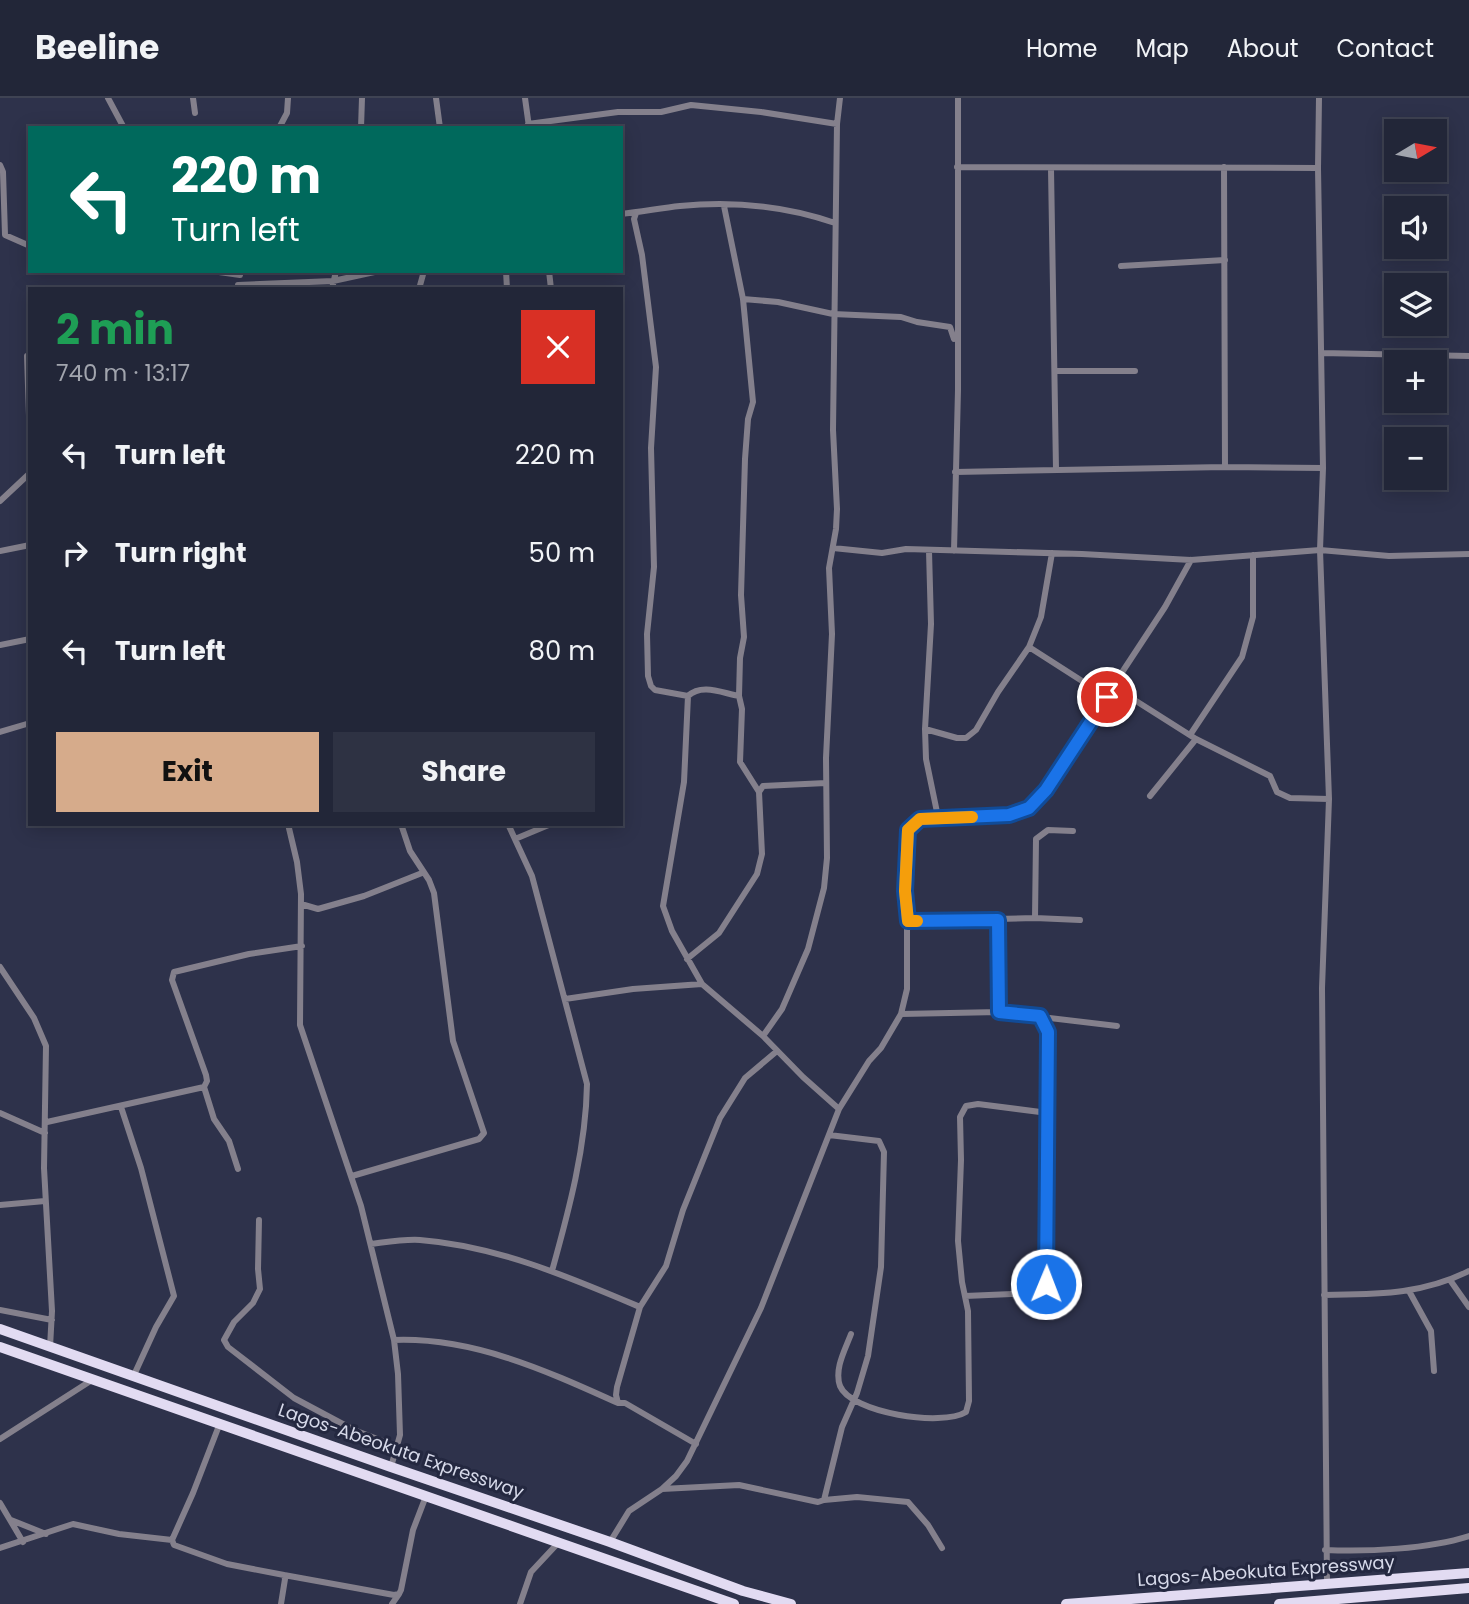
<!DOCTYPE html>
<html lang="en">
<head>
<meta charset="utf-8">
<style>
  body { margin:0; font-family:Poppins,sans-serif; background:#2e3243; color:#f1f3f6; height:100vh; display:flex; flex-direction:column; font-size:26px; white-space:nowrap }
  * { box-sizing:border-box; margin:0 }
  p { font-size:23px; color:#a2a5ae }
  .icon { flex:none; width:38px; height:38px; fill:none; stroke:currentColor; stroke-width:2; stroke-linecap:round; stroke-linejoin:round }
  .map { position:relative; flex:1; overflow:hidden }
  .side { position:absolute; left:28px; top:189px; width:595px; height:539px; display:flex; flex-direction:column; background:#222638; border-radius:0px; box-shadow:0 4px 18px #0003,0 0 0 2px #3f4353 }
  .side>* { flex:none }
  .top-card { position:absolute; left:28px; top:28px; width:595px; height:147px; border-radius:0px; box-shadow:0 4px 18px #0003,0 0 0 2px #3f4353; background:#00695c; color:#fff; overflow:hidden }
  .needle { width:46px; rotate:80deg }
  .tools { position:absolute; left:1384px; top:21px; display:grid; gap:14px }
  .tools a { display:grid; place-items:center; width:63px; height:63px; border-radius:0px; background:#222638; box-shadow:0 4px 18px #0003,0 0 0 2px #3f4353; font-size:35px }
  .pin { position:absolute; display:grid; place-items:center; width:60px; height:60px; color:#fff; margin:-30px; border:4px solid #fff; border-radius:50%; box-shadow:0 2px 7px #0007 }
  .me { position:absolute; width:77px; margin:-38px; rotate:1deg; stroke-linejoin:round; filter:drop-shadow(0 0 5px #0008) }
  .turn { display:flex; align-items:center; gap:24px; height:147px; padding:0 28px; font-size:32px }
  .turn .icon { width:91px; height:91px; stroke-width:2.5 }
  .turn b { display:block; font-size:49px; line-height:60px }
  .round { display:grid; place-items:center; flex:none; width:74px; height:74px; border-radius:0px; background:#2e3243 }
  .head { display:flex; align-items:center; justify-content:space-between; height:119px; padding:0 28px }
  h1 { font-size:42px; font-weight:700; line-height:52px; color:#1e9e55 }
  .button { display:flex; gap:14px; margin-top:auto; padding:14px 28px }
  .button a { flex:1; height:80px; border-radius:0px; background:#d6ab8b; color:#111; font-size:28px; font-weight:700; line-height:80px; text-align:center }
  .button a+a { background:#2e3243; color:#f1f3f6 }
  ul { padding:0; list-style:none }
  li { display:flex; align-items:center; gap:21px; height:98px; padding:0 28px }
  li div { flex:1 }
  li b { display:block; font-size:26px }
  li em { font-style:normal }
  header { display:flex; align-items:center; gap:42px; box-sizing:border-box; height:98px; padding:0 35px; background:#222638; border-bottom:2px solid #3f4353 }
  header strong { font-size:33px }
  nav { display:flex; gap:38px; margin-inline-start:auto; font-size:24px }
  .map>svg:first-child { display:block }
</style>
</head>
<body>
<header>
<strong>Beeline</strong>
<nav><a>Home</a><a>Map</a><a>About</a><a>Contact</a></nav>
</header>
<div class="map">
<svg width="1469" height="1506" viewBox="0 0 1469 1506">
  <rect width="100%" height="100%" fill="#2e324b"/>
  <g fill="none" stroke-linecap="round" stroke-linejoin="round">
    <path stroke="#84808c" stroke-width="6" d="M108,0L124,30
      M193,0L195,15
      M436,0L440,30
      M525,0L529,29
      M1319,0L1318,70L1323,370L1320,452L1329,701L1322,890L1327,1486
      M528,26L618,14H661L691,7L761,14L837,26
      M279,30L287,15L288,0
      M361,30L362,0
      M0,67L3,74L5,137L30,148
      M957,69L1318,70
      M1224,69L1225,369
      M1051,71L1056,371
      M724,108L743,201L753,304L748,321L745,361L741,497L744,539L740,560L739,598C722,595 702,585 688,598L684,684L663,808L672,833L702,886L763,938L803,979L839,1011
      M636,115L634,121L642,157L656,269L651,350L654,469L647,536L648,578L651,588L655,592L688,598
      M621,116C641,114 661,110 680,108C732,103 786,108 835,125
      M1121,168L1225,162
      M94,173H96
      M212,173L240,177
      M506,173L507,191
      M549,173L551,191
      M238,187L333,183L379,173
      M332,191L336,173
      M419,191L424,173
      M743,201L778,204L833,216L901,219L917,224L950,229L954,241
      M1321,255L1469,258
      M27,258L30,348
      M1055,273H1135
      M955,374L1225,369L1323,370
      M0,403L30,375
      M833,450L882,455L906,451L1082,456L1191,462L1320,452L1389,458L1469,456
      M0,453L30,447
      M929,453L931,526L925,631L926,661L938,719
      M954,453L958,292V0
      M0,547L30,541
      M1029,549L1107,599
      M1114,589L1196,641L1270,678L1277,694L1290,700L1329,701
      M739,598L742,611L740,664L759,694
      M925,631L957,640H966L976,632L998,594L1029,549L1041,519L1052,455
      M0,634L30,625
      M1190,637L1242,559L1253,519V457
      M1150,698L1196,641
      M288,726L297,764L301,796L300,927L361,1108L394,1242L398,1276L400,1337L391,1369
      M508,726L532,778L587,986C586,1049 569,1112 552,1173
      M515,741L551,726
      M301,806L318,811L364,798L422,775
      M1035,820L1036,741L1048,732L1073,733
      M998,822L999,914
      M907,823L1035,820L1080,822
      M687,861L719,835L757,776L762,756L759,694L763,688L826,685
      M0,869L34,920L46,948L44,1070L52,1213L50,1249
      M565,901L633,891L702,886
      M901,916L999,914L1117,928
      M763,938L782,911L808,851L824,790L827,760L826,660L832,536L829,470L836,431L837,411L833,332L837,26L840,0
      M204,989L214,1021L229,1043L238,1071
      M121,1009L141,1070L174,1198L156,1229L134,1277
      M0,1015L45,1035
      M47,1024L204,989L207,983L206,977L172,882L174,874L249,856L302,848
      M352,1078L479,1041L484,1035L453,943L434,795L429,782L410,753L401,726
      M0,1107L45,1103
      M259,1122L258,1171L260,1191L253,1205L234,1224L224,1242L228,1249L294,1300L354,1332L398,1349
      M371,1146C387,1144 404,1141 420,1142C497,1148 569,1179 640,1209
      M1450,1182L1469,1209
      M1409,1193L1431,1233L1434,1273
      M1324,1197C1377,1196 1421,1197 1469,1173
      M965,1198L1038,1195L1045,1191L1046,1186L1049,939L1040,918
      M0,1212L52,1222
      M851,1236C845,1252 834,1271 840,1288C851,1315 942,1329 966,1314L969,1303L968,1213L962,1184L958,1143L961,1062L960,1019L966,1008L978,1006L1048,1015
      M394,1242C473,1239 547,1273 618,1305
      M220,1325L193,1395L172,1442L174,1447L227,1466L284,1477L285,1481L281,1506
      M0,1341L92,1282
      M696,1346L625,1305H618L616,1297L617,1289L640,1209L666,1168L683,1112L720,1020L745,980L777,953
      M662,1391L739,1387L818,1404L824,1402L842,1329L857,1295L868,1258L881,1169L884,1054L879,1043L829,1037
      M824,1402L857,1399L908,1404L928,1427L942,1450
      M0,1405L23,1444
      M11,1422L46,1436
      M610,1444L629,1413L662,1391L676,1378L687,1363L761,1210L839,1011L869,963L881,950L901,916L907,891V823L905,794L908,732L913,724L920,721L1009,717L1022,713L1038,702L1165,509L1191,462
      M0,1450L73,1426L119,1436L172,1442
      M1325,1452C1368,1454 1428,1451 1469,1438
      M284,1477L394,1497L399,1496L401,1492L413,1432L426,1398
      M392,1506L399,1496
      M520,1506L531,1474L559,1444"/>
    <path stroke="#e2dbf2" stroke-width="10" d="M0,1231L391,1369L610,1444L743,1493L791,1506
      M0,1249L734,1506
      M1066,1506L1469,1475
      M1279,1506L1469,1490"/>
  </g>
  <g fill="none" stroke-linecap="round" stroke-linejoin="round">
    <defs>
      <path id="route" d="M1046,1186L1048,934L1040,918L999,914L998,822L908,823L905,793L908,732L920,721L1009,717L1029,710L1046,692L1107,599"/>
    </defs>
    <use href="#route" stroke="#114b97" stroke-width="18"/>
    <use href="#route" stroke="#1a73e8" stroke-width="12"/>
    <path stroke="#f59e0b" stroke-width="12" d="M917,823H908L905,793L908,732L920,721L972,719"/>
  </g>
  <g text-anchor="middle" stroke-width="6" stroke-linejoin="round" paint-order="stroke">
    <g font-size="18" fill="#d6d9e9" stroke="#242840">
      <text transform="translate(401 1353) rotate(19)" y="6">Lagos-Abeokuta Expressway</text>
      <text transform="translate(1266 1473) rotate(-4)" y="6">Lagos-Abeokuta Expressway</text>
    </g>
  </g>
</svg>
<div class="tools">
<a><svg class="needle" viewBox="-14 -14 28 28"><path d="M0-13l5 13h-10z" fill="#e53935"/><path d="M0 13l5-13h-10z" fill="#a2a5ae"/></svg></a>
<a><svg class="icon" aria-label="sound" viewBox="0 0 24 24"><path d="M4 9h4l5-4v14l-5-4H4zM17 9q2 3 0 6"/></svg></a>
<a><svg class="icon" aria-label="layers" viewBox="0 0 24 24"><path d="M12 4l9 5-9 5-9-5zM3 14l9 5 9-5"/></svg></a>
<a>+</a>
<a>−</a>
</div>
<div class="pin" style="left:1107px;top:599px;background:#d93025"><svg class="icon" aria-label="arrive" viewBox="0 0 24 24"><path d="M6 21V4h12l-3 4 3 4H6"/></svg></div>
<svg class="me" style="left:1046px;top:1186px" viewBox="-20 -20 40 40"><circle r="17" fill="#1a73e8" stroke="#fff" stroke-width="3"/><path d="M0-11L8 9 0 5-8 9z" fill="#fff"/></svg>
<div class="top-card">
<div class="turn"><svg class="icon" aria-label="left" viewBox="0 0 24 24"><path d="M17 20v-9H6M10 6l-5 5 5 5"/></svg><div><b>220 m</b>Turn left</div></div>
</div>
<section class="side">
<div class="head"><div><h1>2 min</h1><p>740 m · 13:17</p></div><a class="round" style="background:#d93025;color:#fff"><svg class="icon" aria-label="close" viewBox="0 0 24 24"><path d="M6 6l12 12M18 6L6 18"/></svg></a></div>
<ul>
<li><svg class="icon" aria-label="left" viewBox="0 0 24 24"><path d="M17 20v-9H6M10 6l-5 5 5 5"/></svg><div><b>Turn left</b></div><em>220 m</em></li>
<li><svg class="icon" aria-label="right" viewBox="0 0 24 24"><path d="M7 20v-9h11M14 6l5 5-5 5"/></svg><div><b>Turn right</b></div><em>50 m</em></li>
<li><svg class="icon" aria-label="left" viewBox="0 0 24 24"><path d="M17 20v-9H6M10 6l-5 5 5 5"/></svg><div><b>Turn left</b></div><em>80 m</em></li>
</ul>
<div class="button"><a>Exit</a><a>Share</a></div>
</section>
</div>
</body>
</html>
